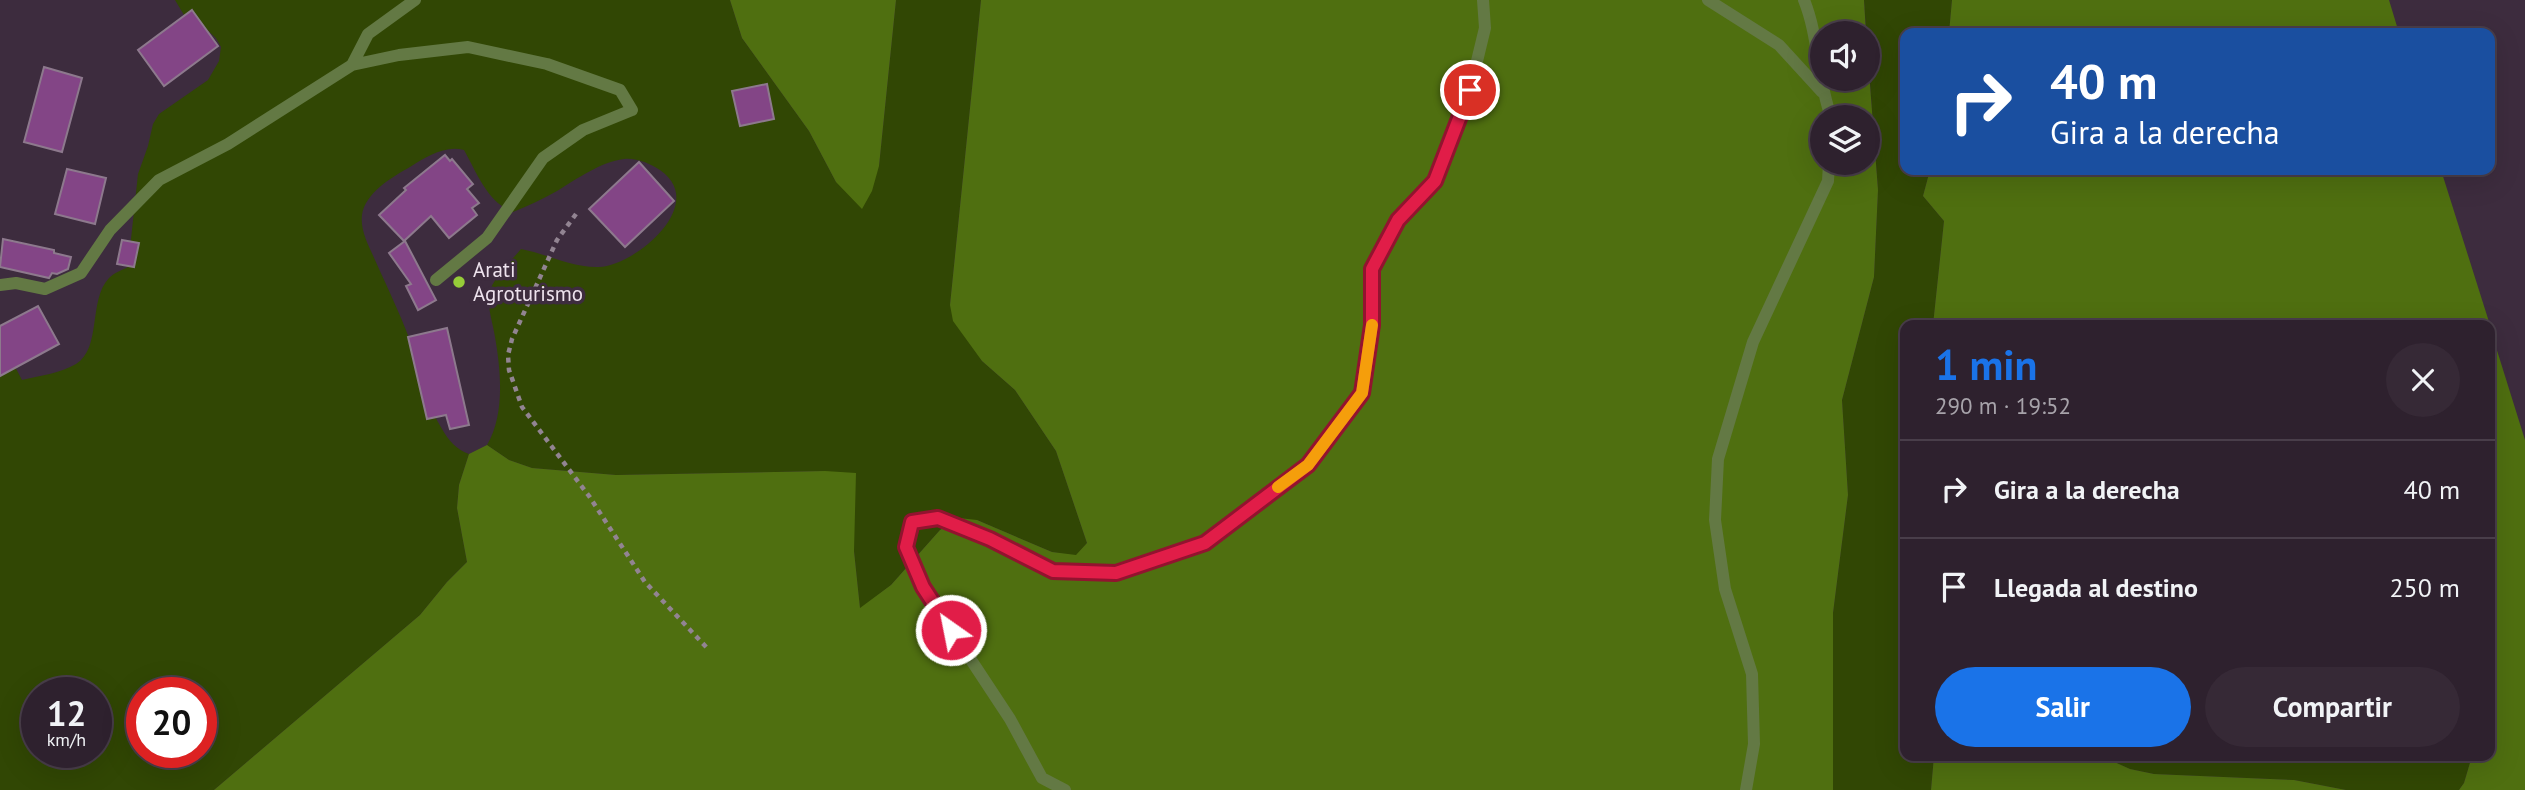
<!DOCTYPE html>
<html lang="es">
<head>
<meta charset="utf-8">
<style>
  body { margin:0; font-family:"PT Sans",sans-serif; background:#362936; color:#f1f3f6; height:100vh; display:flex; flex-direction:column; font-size:26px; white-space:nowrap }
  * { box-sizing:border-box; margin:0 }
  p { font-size:23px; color:#a7a3aa }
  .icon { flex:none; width:38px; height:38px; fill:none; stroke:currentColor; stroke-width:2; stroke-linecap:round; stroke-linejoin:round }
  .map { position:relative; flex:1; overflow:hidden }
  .details { position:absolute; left:1900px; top:320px; width:595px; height:441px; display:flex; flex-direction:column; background:#2e212e; border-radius:14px; box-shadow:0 7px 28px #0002,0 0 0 2px #493e4a }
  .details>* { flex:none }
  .guide { position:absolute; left:1900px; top:28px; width:595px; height:147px; border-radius:14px; box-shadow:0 7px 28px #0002,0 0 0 2px #493e4a; background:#1a4fa0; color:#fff; overflow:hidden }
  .controls { position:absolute; left:1810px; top:21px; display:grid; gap:14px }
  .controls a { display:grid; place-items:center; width:70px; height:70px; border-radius:50%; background:#2e212e; box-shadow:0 7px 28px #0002,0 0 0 2px #493e4a; font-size:35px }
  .speed { position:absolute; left:21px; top:677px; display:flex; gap:14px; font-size:35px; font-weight:700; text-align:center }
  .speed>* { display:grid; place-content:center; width:91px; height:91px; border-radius:50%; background:#2e212e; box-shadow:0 7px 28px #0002,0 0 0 2px #493e4a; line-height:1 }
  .speed small { font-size:18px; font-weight:400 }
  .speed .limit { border:10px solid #d22; background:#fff; color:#111 }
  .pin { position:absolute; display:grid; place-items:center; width:60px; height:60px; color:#fff; margin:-30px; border:4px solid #fff; border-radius:50%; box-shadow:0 2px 7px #0007 }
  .me { position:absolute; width:77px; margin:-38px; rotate:327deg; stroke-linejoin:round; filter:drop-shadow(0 0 5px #0008) }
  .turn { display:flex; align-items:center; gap:24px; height:147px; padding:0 35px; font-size:32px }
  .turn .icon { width:91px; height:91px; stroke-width:2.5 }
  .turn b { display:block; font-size:49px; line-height:60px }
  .round { display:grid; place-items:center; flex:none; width:74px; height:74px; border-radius:37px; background:#362936 }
  .overview { display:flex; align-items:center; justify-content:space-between; height:119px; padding:0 35px }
  h1 { font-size:42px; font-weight:600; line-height:52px; color:#1a73e8 }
  .cta { display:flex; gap:14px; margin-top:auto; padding:14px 35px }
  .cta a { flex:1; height:80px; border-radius:42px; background:#1a73e8; color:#fff; font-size:28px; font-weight:600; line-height:80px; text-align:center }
  .cta a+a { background:#362936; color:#f1f3f6 }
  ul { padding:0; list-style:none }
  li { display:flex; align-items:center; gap:21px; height:98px; padding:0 35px; border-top:2px solid #493e4a }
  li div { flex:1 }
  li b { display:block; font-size:26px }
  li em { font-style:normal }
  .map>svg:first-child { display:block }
</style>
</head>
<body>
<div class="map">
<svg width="2525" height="790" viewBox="0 0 2525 790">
  <rect width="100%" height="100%" fill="#3d2c3e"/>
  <path fill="#314704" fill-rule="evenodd" d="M175,0H730L742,38L809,131L836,182L879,166L896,0H981L950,305L982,361L1015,390L1056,451L1087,543L1076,556L1052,552L977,520L940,530L891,585L860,609L854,551L825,471L616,475L532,468L509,460L487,445C505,415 501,371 495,337C493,323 485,302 491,288C497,274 511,261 521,249C547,254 573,268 599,267C636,266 714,200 655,167C645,162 636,158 624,159C600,162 577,179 557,191C543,199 528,206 513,212C487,202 477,173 464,150C445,145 426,157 410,167C392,177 365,193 362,215C360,231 369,246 375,260C389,291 404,322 415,354C423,379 428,407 442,429C448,440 457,450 469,454L459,485L457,508L467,562L447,582L420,615L214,790H0V329L11,359L22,380C39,376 61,373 76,364C102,348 88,300 109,278C114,273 122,270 128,267L138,174L148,146L153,124L159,114L208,80L219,61L221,47L216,38L203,26L184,15ZM37,693H96V752H37ZM142,693H201V752H142Z
    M1864,0H1952L1949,33H1906V170H1930L1923,196L1944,221L1933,325L1906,326V756H1934L1931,790H1833V613L1848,495L1842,400L1874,277L1878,190Z
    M2101,756H2472L2464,783L2459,790H2346L2294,780L2154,774L2130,769Z"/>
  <path fill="#4f6f10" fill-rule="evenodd" d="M730,0H896L879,166L872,191L862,209L836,182L809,131L742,38Z
    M981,0H1864L1866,33H1822V79H1867V45L1878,190L1874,277L1842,400L1848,495L1833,613V790H214L420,615L447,582L467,562L457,508L459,485L469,454L487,445L509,460L532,468L616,475L825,471L856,473L854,551L860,608L891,585L940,530L959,518L977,520L1052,552L1076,555L1087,543L1056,451L1015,390L982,361L953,321L950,305ZM1822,117H1867V163H1822Z
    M1952,0H2389L2399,33H1949Z
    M1930,170H2441L2490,325H1933L1944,221L1923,196Z
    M2490,328L2525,440V790H2459L2464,783L2472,756H2490Z
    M1934,756H2101L2130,769L2154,774L2294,780L2346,790H1931Z"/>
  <path fill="#834586" stroke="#8d798d" stroke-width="2" d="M192,10L218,46L164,86L138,50Z
    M44,67L82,78L62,152L24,142Z
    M767,84L774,119L740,126L732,91Z
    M445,155L450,161L452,159L473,184L467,189L479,203L472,208L477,215L449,238L431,216L404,241L379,215L406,190L404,188Z
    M639,162L674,201L625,247L589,209Z
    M67,169L106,178L95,224L55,214Z
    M3,239L54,250V253L71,257L68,269L57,274L52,273L49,278L0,267Z
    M122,240L139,243L134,267L117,264Z
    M405,241L436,300L418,310L406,286L411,284L389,253Z
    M38,306L59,344L0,376V326Z
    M447,328L469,425L450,429L446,415L427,419L408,337Z"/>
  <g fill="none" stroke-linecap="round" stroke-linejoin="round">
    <path stroke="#928492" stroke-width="4.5" stroke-dasharray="5 5" stroke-linecap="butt" d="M576,214L557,240L512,339L508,355L509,370L522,407L589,496L645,582L708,649"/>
    <path stroke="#637944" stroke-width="12" d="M1708,0L1779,45L1822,92
      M1804,0C1819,37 1817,78 1831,117
      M352,65L399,55L468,47L547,64L620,90L632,110L583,130L543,158L487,238L436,280
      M0,285L16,283L45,289L81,273L110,230L159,180L228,144L352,65L368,34L415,0
      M1065,790L1042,778L1010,719L923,587L906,546L912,521L938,518L990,539L1053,571L1116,573L1205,543L1308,465L1362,393L1372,325V269L1398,220L1435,181L1470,90L1485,28L1483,0
      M1746,790L1754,744L1752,674L1725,589L1715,520L1718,459L1753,342L1828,181L1829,163"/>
  </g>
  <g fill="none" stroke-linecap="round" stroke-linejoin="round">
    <defs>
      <path id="route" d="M951,630L923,587L906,547L912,522L938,518L990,539L1053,571L1116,573L1205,543L1308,465L1362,393L1372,325V269L1398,220L1435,181L1470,90"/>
    </defs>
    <use href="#route" stroke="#92132f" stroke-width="18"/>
    <use href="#route" stroke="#e11d48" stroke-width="12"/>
    <path stroke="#f59e0b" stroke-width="12" d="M1278,487L1308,465L1362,393L1372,325"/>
  </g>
  <circle fill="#96cc39" stroke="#3d2c3e" stroke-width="2.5" cx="459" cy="282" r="7"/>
  <g text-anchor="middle" stroke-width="7" stroke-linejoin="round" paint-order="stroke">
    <g font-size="21" fill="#ede2ed" stroke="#3d2c3e" text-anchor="start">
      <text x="473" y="277">Arati<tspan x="473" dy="24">Agroturismo</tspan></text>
    </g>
  </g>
</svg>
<div class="controls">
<a><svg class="icon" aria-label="sound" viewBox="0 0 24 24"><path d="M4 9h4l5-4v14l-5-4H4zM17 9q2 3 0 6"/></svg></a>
<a><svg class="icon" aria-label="layers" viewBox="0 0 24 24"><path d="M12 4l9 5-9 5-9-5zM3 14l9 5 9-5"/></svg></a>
</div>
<div class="speed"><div>12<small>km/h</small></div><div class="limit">20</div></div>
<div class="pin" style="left:1470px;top:90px;background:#d93025"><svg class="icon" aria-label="arrive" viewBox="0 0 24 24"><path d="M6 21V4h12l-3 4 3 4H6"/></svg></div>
<svg class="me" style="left:951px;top:630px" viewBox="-20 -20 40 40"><circle r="17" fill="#e11d48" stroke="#fff" stroke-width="3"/><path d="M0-11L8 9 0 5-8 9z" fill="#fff"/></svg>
<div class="guide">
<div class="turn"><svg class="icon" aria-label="right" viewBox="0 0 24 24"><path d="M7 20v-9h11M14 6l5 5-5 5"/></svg><div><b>40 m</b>Gira a la derecha</div></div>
</div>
<section class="details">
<div class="overview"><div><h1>1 min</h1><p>290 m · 19:52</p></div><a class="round"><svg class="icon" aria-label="close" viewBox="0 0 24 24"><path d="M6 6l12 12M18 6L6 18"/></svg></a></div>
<ul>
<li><svg class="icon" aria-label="right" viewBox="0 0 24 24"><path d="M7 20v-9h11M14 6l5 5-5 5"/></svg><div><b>Gira a la derecha</b></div><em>40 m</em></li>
<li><svg class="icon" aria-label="arrive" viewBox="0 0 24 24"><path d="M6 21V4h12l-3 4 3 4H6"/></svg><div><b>Llegada al destino</b></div><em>250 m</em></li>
</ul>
<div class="cta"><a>Salir</a><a>Compartir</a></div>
</section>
</div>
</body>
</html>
